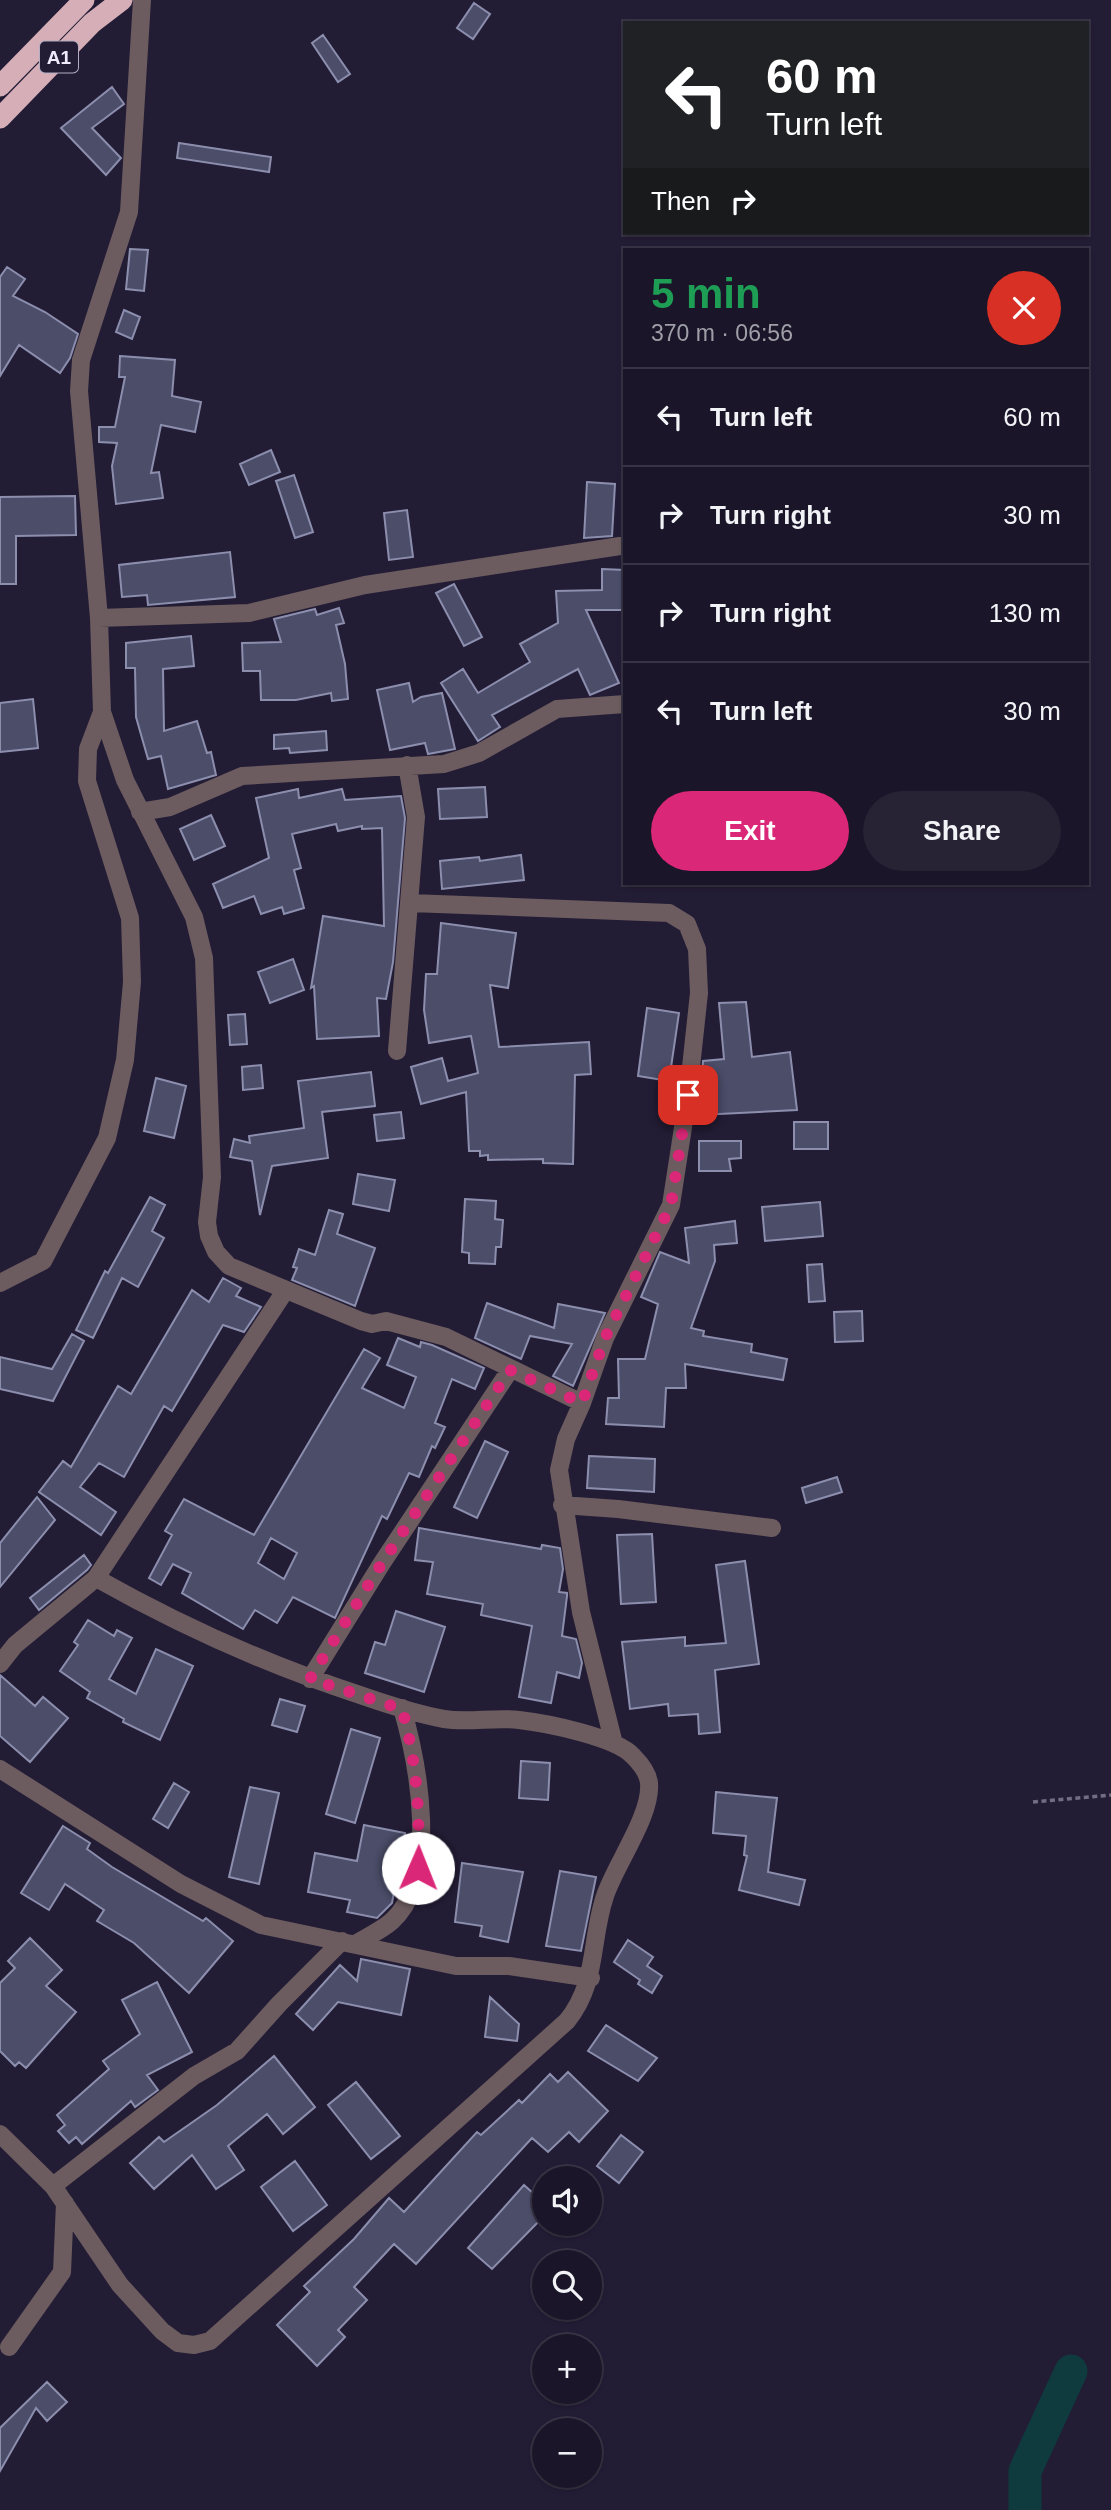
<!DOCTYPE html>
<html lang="en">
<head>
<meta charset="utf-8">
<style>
  body { margin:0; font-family:Arial,sans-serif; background:#272234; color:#f1f3f6; height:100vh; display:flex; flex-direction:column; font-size:26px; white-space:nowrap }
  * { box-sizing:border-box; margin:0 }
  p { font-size:23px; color:#9f9fa8 }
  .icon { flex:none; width:38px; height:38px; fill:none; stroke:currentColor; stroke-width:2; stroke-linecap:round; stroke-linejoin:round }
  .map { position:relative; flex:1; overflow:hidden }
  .drawer { position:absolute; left:623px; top:248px; width:466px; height:637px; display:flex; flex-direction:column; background:#1a1528; border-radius:0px; box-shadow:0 2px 5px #0004,0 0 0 2px #383445 }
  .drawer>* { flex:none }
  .top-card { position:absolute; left:623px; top:21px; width:466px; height:214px; border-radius:0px; box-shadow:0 2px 5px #0004,0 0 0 2px #383445; background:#202124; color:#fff; overflow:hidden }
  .controls { position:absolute; left:532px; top:2166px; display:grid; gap:14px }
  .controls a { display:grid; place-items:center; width:70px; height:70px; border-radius:50%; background:#1a1528; box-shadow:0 2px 5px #0004,0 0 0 2px #383445; font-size:35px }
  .pin { position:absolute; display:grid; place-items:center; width:60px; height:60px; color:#fff; margin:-30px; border-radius:14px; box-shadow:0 4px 10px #0006 }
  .me { position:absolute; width:77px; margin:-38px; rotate:1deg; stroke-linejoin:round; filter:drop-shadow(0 0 5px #0008) }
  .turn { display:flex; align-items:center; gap:24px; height:147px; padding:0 28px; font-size:32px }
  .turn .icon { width:91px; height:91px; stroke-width:2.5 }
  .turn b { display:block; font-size:49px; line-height:60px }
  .then { display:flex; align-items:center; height:66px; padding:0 28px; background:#0003; gap:14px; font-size:26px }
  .round { display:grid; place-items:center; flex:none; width:74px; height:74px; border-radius:37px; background:#272234 }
  .headline { display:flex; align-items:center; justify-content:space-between; height:119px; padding:0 28px }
  h1 { font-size:42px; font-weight:700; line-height:52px; color:#1e9e55 }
  .primary-button { display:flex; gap:14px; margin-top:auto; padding:14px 28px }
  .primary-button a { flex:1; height:80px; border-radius:42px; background:#db2777; color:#fff; font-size:28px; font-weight:700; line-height:80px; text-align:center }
  .primary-button a+a { background:#272234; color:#f1f3f6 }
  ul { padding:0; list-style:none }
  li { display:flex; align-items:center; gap:21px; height:98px; padding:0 28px; border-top:2px solid #383445 }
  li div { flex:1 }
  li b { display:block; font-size:26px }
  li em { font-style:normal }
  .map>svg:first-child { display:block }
</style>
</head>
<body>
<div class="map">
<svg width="1111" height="2510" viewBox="0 0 1111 2510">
  <rect width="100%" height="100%" fill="#231c35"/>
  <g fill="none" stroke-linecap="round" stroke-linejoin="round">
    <path stroke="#0f3a3e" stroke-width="33" d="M1025,2510V2471L1071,2371"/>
  </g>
  <path fill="#4b4d69" stroke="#8c8eae" stroke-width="2" fill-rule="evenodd" d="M474,3L490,14L473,39L457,28Z
    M323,35L350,74L338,82L312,43Z
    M112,87L124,104L92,128L121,158L106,175L61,128Z
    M179,143L271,157L269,172L177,158Z
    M130,249L148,250L144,291L126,289Z
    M7,267L25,279L13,296L45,312L78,334L70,358L60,373L19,345L0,376V277Z
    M124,310L140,317L132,339L116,332Z
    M120,356L175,360L172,396L201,402L195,432L161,425L151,473L159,472L163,498L116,504L112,466L117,443L99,442V427H115L125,377H119Z
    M271,450L280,472L249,485L240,464Z
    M294,475L313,532L295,538L276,481Z
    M587,482L615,484L612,536L584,538Z
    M75,496L76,535L16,536V584H0V497Z
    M407,510L413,557L389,560L384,513Z
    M230,552L235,597L148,605L147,595L122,597L119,565Z
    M602,569L625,570V610H586L619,683L590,695L578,669L492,715L500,727L478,741L441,683L463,669L478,693L530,662L520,644L558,623L556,591L602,590Z
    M454,584L482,637L464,646L436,593Z
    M339,608L344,623L336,625L345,664L348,699L332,701L331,693L296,700H261L260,671H243L242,643L281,642L274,619L315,609L317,615Z
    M191,636L194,666L163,669L164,731L197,721L207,753L211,752L216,775L168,789L161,756L148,759L136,717L135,668H126V643Z
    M409,683L413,702L421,697L442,693L455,749L428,754L425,743L390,750L377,690Z
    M33,699L38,748L0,752V703Z
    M326,731L327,750L290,753L289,748L274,749V735Z
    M485,787L487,817L440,819L438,789Z
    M298,789L299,798L342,789L345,800L401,796L405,818L393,962L386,999L377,998L379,1036L317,1039L314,986L311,988L323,916L384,926L382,828L362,829V826L338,831L336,824L292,834L301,868L294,870L304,908L284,914L282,907L261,914L254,896L223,908L213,884L269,858L256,798Z
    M211,815L225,846L194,860L180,829Z
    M521,855L524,880L442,889L440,861L479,857L480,861Z
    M441,923L516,933L508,988L490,985L499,1047L589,1042L591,1074L575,1075L573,1164L543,1163V1159L488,1160V1155L480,1156V1151H469L466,1092L421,1104L411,1067L442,1058L448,1081L478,1073L471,1036L429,1043L424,1010L426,974H437Z
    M293,959L304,990L270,1003L258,972Z
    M746,1002L752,1057L790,1052L797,1110L700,1115L703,1061L724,1059L719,1003Z
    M647,1008L679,1013L669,1081L638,1076Z
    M245,1014L247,1044L230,1045L228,1015Z
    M261,1065L263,1088L243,1090L242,1067Z
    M371,1072L375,1106L322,1112L328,1158L272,1166L260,1215L252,1161L230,1157L234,1139L250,1143L249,1136L304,1128L298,1081Z
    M156,1078L186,1086L174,1138L144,1131Z
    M401,1112L404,1138L377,1141L374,1115Z
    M794,1122H828V1149H794Z
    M699,1141H741V1158L729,1159L731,1171H699Z
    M358,1174L395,1180L389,1211L353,1204Z
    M150,1197L165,1205L152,1231L164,1238L138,1287L122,1278L93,1338L76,1330L105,1271L108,1273Z
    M465,1199L496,1201L495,1219L503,1220L501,1247H496L495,1264L469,1263V1253L462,1252Z
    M820,1202L823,1236L765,1241L762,1207Z
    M329,1210L343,1214L337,1234L375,1248L355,1306L292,1280L297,1268L293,1267L299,1249L315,1255Z
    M735,1221L737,1243L714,1245L715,1261L691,1328L704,1331L703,1336L752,1344L751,1352L787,1359L783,1380L685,1364L686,1388H666L664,1427L606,1424L608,1398H619L618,1359H645L658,1304L641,1297L660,1252L689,1263L685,1228Z
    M822,1264L825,1301L809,1302L807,1265Z
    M223,1278L241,1288L236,1296L261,1307L244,1332L223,1325L172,1411L164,1406L124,1477L99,1463L80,1487L116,1512L101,1535L39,1492L63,1461L71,1467L118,1386L131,1394L192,1290L209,1302Z
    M487,1303L554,1328L558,1304L605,1313L573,1386L553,1376L572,1344L530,1336L521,1359L475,1338Z
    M862,1311L863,1341L835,1342L834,1312Z
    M72,1334L84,1341L53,1401L0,1389V1357L52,1369Z
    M398,1338L420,1347L421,1342L432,1345L484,1368L475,1389L452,1379L435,1423L445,1427L435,1448L432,1446L419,1477L409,1473L387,1519L382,1516L335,1618L293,1597L277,1623L255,1610L243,1629L182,1593L191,1573L173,1564L161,1585L149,1578L172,1535L165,1531L184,1499L254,1535L364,1349L380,1358L362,1388L404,1408L416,1377L387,1365ZM271,1538L297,1553L284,1579L258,1563Z
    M485,1441L508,1452L477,1518L454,1507Z
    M589,1456L655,1459L654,1492L587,1488Z
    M837,1477L842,1492L806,1503L802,1488Z
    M37,1497L55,1520L0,1587V1543Z
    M419,1528L541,1549L542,1545L560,1548L563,1569L559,1592L567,1593V1596L562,1636L576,1639L582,1663L579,1678L557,1672L551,1703L519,1697L532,1626L481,1615L483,1604L427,1594L433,1562L415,1560Z
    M652,1534L656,1602L621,1604L617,1535Z
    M84,1555L91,1565L87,1570L39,1610L30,1598Z
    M745,1561L759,1664L715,1670L720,1732L699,1734L698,1714L669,1716L668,1704L630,1709L622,1642L685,1637V1646L726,1643L716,1565Z
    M396,1611L445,1627L424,1692L365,1673L375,1642L385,1645Z
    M88,1620L114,1636L117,1630L132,1638L109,1679L136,1694L156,1649L193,1666L160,1740L123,1722L124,1719L87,1698L90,1692L60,1671L78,1645L74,1642Z
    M0,1675L35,1706L43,1697L68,1718L30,1762L0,1736Z
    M280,1699L305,1706L297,1732L272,1725Z
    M351,1729L380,1738L355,1823L326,1814Z
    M521,1761L550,1763L548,1800L519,1798Z
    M174,1783L189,1792L168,1828L153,1819Z
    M250,1787L279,1793L259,1884L229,1877Z
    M716,1792L777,1798L768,1872L805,1880L799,1905L739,1890L747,1856L744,1855L746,1836L713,1833Z
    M364,1825L405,1833L392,1903L377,1918L347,1912L350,1900L308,1892L315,1853L357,1861Z
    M63,1826L90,1843L87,1849L112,1867L203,1921L206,1918L233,1941L189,1993L134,1943L97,1921L104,1910L65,1884L49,1910L21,1893Z
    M462,1863L523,1872L508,1942L480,1936L482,1926L455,1922Z
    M560,1871L596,1877L581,1951L546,1946Z
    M30,1938L62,1970L46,1986L76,2012L26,2068L19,2062L15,2066L0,2051V1983L15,1968L8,1961Z
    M628,1940L653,1957L647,1966L662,1976L652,1993L638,1984L640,1980L614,1962Z
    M361,1959L410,1969L401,2015L338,2002L313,2030L296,2014L340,1965L357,1981Z
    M157,1982L192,2052L147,2075L158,2090L135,2107L131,2101L82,2144L76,2137L69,2143L58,2131L65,2125L57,2115L109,2069L103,2061L140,2034L122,2000Z
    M490,1997L519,2024L517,2041L485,2037Z
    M606,2025L657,2058L638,2081L588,2051Z
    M274,2056L315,2107L283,2134L267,2114L228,2146L244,2170L216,2189L192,2155L154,2189L130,2163L159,2137L164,2142L217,2105Z
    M568,2072L608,2111L579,2142L569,2132L548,2152L532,2138L416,2264L394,2244L354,2287L367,2300L338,2330L345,2337L317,2366L277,2325L310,2292L304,2286L354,2239L389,2198L404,2212L477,2132L481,2135L519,2100L522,2103L550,2074L558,2082Z
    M356,2082L400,2136L371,2159L328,2105Z
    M621,2135L643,2152L619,2183L597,2166Z
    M295,2161L327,2205L293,2231L261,2187Z
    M524,2185L544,2203V2216L492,2269L468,2248Z
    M47,2382L67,2402L47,2421L36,2408L0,2471V2428Z"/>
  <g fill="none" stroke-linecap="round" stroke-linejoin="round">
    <path stroke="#736d83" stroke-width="3.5" stroke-dasharray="5 3.5" stroke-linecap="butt" d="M1033,1802L1111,1795"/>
    <path stroke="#6c5c5f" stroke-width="18" d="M142,0L129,212L81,360L79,391L99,618L102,712L125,780L194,917L204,958L212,1177L207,1222L209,1236L216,1252L229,1266L361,1321L372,1324L386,1321L446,1337L582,1403
      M99,618L249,613L365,585L620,546
      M140,812L170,807L242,776L444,764L479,753L557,709L625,704
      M411,903L669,913L687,924L697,949L699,993L688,1095L671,1205L605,1338L582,1403L566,1439L559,1470L581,1612L613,1740
      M397,1051L416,817L407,765
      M0,1283L43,1261L107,1138L125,1060L132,982L130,918L87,781L88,749L102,712
      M562,1505L618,1509L772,1528
      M0,1664L15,1645L96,1578L285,1291
      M310,1679L382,1563L510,1370
      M0,1769L181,1884L261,1925L456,1966H509L591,1978
      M355,1944C367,1937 382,1930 392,1921C440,1877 418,1763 402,1708
      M0,2134L53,2186L120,2285L162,2331L178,2343L194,2345L210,2341L567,2021C598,1983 590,1940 605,1896C615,1865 652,1815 649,1783C648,1773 640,1763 633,1756C616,1737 546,1723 519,1720C494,1717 468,1723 444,1719C417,1714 389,1705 363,1696C270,1666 181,1626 96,1578
      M53,2186L194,2076L237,2051L279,2004L342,1941
      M9,2347L62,2272L65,2203"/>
    <path stroke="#d5aeb7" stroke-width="21" d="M0,86L84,0
      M0,118L92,23L122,0"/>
  </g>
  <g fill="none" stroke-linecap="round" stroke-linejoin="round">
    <path stroke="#db2777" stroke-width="12" stroke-dasharray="0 21.6" d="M418,1868C420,1813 417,1762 402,1709L310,1679L382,1563L510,1370L582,1403L605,1338L671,1205L688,1095"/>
  </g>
  <g text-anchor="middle" stroke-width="7" stroke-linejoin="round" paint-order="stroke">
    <rect fill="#231c35" stroke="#b2adc0" stroke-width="2" x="40" y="41.5" width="38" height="31" rx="5"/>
    <g font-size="19" font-weight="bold" fill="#efebfc">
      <text x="59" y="64">A1</text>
    </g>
  </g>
</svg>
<div class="controls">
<a><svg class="icon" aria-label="sound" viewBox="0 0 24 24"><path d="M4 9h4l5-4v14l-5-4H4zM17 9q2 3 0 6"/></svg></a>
<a><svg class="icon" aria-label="search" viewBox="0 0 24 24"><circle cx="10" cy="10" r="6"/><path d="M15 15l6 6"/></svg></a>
<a>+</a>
<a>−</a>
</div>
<div class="pin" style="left:688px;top:1095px;background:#d93025"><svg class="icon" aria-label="arrive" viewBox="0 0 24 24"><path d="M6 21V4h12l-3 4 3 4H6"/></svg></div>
<svg class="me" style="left:418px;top:1868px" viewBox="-20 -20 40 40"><circle r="19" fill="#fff"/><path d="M0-13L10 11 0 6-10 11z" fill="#db2777"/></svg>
<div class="top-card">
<div class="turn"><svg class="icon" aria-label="left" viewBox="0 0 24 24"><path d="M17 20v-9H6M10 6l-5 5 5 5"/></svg><div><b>60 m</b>Turn left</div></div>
<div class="then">Then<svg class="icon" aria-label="right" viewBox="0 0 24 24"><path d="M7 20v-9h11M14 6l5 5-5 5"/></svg></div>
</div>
<section class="drawer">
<div class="headline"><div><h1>5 min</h1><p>370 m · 06:56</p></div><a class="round" style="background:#d93025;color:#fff"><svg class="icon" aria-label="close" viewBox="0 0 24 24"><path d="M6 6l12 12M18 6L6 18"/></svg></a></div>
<ul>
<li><svg class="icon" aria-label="left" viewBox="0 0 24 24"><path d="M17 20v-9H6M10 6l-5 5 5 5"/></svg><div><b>Turn left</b></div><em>60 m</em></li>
<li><svg class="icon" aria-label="right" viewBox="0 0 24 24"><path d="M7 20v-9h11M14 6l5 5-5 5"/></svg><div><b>Turn right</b></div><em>30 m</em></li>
<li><svg class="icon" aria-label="right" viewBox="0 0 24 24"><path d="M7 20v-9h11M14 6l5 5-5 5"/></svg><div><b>Turn right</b></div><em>130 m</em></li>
<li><svg class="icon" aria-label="left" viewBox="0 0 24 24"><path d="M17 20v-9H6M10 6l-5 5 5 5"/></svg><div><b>Turn left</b></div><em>30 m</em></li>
</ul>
<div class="primary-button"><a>Exit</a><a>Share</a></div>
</section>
</div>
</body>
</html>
